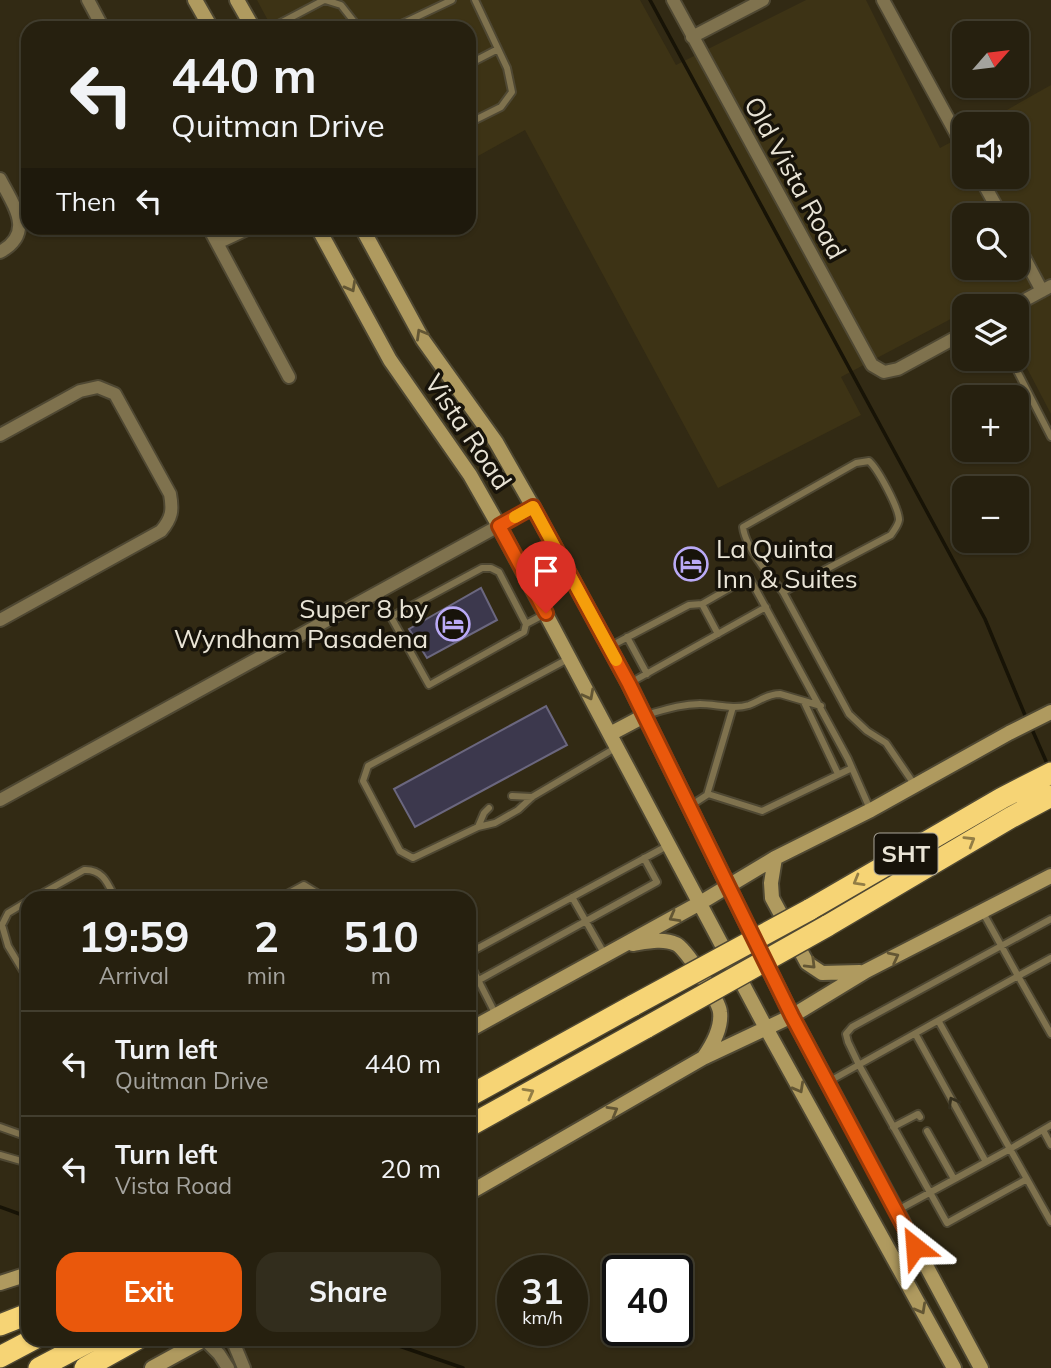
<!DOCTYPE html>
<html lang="en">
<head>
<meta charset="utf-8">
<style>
  body { margin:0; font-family:Mulish,sans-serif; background:#322d1d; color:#f1f3f6; height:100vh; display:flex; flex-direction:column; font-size:26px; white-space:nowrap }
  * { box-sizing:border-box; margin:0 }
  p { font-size:23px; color:#a4a39e }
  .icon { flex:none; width:38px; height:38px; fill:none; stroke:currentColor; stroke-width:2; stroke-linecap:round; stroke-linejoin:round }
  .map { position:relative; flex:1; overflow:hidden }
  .sheet { position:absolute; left:21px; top:891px; width:455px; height:455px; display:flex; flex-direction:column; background:#26200f; border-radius:21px; box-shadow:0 2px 5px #0004,0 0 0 2px #423e2f }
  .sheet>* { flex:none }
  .banner { position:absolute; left:21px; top:21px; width:455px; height:214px; border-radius:21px; box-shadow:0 2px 5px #0004,0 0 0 2px #423e2f; background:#26200f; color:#f1f3f6; overflow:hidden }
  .needle { width:46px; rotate:62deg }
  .tools { position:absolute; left:952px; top:21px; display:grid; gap:14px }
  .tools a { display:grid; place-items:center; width:77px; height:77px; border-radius:14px; background:#26200f; box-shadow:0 2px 5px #0004,0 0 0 2px #423e2f; font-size:35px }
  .speed { position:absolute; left:497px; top:1255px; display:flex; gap:14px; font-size:35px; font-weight:700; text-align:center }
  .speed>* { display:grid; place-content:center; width:91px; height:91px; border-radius:50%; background:#26200f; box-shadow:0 2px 5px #0004,0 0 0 2px #423e2f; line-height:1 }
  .speed small { font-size:18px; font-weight:400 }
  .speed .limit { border:4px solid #111; border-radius:10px; background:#fff; color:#111 }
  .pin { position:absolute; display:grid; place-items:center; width:60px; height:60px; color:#fff; margin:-72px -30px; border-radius:50% 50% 50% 0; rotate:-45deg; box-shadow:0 0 7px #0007 }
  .pin .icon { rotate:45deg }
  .me { position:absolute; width:77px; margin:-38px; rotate:332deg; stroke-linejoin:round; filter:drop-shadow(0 0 5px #0008) }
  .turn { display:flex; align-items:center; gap:24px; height:147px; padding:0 35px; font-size:32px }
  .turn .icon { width:91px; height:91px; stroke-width:2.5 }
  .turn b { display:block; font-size:49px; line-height:60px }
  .then { display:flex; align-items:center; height:66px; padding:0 35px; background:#0003; gap:14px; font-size:26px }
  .eta { display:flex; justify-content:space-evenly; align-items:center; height:119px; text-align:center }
  .eta b { font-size:42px; font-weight:700; line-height:49px }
  .button { display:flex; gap:14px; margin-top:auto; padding:14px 35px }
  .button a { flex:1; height:80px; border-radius:21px; background:#ea580c; color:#fff; font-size:28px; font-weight:700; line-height:80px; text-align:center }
  .button a+a { background:#322d1d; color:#f1f3f6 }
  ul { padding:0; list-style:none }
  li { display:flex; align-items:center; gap:21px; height:105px; padding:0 35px; border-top:2px solid #423e2f }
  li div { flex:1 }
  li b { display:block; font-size:26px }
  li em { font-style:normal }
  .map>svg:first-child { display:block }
</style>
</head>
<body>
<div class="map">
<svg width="1051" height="1368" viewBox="0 0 1051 1368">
  <rect width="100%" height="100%" fill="#322a14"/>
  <path fill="#3d3315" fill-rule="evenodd" d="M257,0H640L676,65L806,0H866L940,148L964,135V177H1017V124H982L1051,85V414L1017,349V306H994L990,298L975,306H964V312L841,377L861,415L718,488L525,130L469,161V28H272ZM964,215H1017V268H964Z"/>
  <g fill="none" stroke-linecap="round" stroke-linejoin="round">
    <path stroke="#171306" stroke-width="3.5" d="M650,0L985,619L1027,720
      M1031,727L1049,768
      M0,1207L28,1217
      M379,1339L463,1368"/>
  </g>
  <path fill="#3c384d" stroke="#6b677f" stroke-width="2" d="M481,588L497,620L427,658L409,629Z
    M546,706L567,745L415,827L394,789Z"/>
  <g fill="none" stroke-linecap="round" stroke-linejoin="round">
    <defs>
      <path id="lane" d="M325,0L341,5L359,28
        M271,28L324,0
        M393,28L452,0
        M469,64L498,49
        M469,123L501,107L512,92L507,68L475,0
        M1011,359L1051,437
        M378,592L391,617L482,568H491L499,572L526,624L545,614
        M783,592C770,577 745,547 743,527L856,463L869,461C878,469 899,508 899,520C898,526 894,530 891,535L783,592L849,714L867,731L886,743L914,784
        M702,604L718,634
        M391,617L429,685L524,632L526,624
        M627,637L647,674
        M609,647L689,605L702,604L749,577L848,759L870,809
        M568,659L368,766L363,781L400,851L413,858L478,827L495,823L518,810L532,797L617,747
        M630,683L766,607
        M804,702L838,774
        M646,715C664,710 681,704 700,704C716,704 733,710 749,705C760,701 767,694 780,694L821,706
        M708,794L762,811L852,768
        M512,796L532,797
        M690,806L707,795L733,707
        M478,827L484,813L489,808
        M572,897L605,955
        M34,898L84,870C103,869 108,884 115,898
        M280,898L304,885L325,898
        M28,901L8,913L2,925L8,946L28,979
        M469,953L667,846
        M1051,958L1018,976L1051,1034
        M469,962L496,1015
        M479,980L657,882L644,858
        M916,1035L986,1162
        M24,1039L28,1037
        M828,1082L1018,976L982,911
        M1051,1125L1010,1149L1051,1222
        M0,1127L28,1137
        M893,1127L918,1114L920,1117
        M1043,1130L1051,1145
        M927,1131L954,1179
        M0,1155L28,1163
        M1027,1179L947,1223L859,1065L848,1042L846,1034L852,1027L1051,919
        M896,1211L1010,1149L939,1022"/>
      <path id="street" d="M88,0L103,28
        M673,0L872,365L884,372L898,369L964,333
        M883,0L964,148
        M692,37L763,0
        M980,177L1001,215
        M0,179C14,206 35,233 0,252
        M209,228L289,377
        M217,243L249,228
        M1017,244L1042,291
        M1014,306L1051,286
        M0,435L80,391L98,387L115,394L170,494C173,510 172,518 161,531L0,620
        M0,800L533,507
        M204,1339L219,1354L228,1368
        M232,1339L244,1368"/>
      <path id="secondary" d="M195,0L211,28
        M237,0L253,28
        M318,228L390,360L470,475L499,526L766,1028L954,1368
        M362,228L423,340L496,442L533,507L629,684L792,1016L981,1368
        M610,734L644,716
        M775,858L771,883L772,898L807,963L822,973L860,972
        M633,944C646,942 663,938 676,944C686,948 719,1001 720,1012C722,1028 713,1044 704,1057
        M469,1030L700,903L775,858L871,810L1009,733L1051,712
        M469,1193L703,1058L792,1016L866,971L1051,876
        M0,1283L28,1274
        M152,1368L205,1339"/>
      <path id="highway" d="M809,910L1002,798L1051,773
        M827,926L1010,818L1051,796
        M469,1096L634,1005
        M469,1126L647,1027
        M0,1325L28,1314
        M0,1357L34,1339
        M39,1368L94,1339
        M85,1368L137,1339"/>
    </defs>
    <use href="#lane" stroke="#4f4833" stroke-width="10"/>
    <use href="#street" stroke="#4f4833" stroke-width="16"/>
    <use href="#secondary" stroke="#4f4833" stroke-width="18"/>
    <use href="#highway" stroke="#4f4833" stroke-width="24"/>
    <use href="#lane" stroke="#7f724e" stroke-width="6"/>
    <use href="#street" stroke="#7f724e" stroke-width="12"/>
    <use href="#secondary" stroke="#af9a5f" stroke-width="14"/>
    <use href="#highway" stroke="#f6d475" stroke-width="21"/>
    <defs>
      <path id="highway-bridge" d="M634,1005L809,910
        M647,1027L827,926"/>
    </defs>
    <use href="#highway-bridge" stroke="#4f4833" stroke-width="24" stroke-linecap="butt"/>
    <use href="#highway-bridge" stroke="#f6d475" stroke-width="21"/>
  </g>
  <defs><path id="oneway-chevron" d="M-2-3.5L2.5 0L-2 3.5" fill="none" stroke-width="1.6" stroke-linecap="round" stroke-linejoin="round" transform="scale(1.75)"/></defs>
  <g stroke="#635634">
    <use href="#oneway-chevron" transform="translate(351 287) rotate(61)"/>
    <use href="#oneway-chevron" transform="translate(421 334) rotate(-120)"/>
    <use href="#oneway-chevron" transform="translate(589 695) rotate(62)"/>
    <use href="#oneway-chevron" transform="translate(674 917) rotate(151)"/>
    <use href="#oneway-chevron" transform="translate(894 957) rotate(-27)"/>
    <use href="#oneway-chevron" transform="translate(811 964) rotate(45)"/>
    <use href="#oneway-chevron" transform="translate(799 1088) rotate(61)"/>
    <use href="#oneway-chevron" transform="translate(613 1111) rotate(-30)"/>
    <use href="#oneway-chevron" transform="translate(921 1309) rotate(61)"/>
  </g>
  <g stroke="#927d45">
    <use href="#oneway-chevron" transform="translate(970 841) rotate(-31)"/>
    <use href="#oneway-chevron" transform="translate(858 881) rotate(150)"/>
    <use href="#oneway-chevron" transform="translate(529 1093) rotate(-29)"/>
  </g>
  <use stroke="#36301e" href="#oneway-chevron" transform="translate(953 1102) rotate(-119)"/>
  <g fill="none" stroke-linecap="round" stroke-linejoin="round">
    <defs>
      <path id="route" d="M546,613L499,526L533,507L629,684L792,1016L915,1247"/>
    </defs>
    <use href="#route" stroke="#983908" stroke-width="18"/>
    <use href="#route" stroke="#ea580c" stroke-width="12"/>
    <path stroke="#f59e0b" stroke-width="12" d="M515,517L533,507L616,660"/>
  </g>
  <defs>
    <symbol id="hotel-ring" viewBox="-11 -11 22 22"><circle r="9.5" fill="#17130a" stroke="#baaaf6" stroke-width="1.5"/><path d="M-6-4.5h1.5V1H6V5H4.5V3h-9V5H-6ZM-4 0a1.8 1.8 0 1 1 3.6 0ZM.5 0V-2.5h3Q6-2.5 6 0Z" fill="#baaaf6"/></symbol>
  </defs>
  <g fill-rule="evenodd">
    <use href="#hotel-ring" x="672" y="545" width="38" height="38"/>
    <use href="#hotel-ring" x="434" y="605" width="38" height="38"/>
  </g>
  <g text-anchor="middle" stroke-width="7" stroke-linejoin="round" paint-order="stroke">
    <rect fill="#17130a" stroke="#aaa599" stroke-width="2" x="874.5" y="833.5" width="63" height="41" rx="5"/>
    <g font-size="24" font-weight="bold" fill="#e9e4d6">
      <text x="906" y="862">SHT</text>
    </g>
    <g font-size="26" fill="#e9e4d6" stroke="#17130a">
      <text transform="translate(795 178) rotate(61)" y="9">Old Vista Road</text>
      <text transform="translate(468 432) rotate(56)" y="9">Vista Road</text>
    </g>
    <g font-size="26" fill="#e9e4d6" stroke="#17130a" text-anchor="start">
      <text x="716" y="558">La Quinta<tspan x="716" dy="30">Inn &amp; Suites</tspan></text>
      <text x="428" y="618" text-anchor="end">Super 8 by<tspan x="428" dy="30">Wyndham Pasadena</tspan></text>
    </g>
  </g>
</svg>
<div class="tools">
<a><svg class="needle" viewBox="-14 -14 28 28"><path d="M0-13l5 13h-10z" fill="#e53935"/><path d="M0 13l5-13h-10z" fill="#a4a39e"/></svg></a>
<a><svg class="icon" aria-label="sound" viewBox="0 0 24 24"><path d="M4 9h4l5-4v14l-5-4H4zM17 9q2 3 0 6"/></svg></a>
<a><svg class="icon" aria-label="search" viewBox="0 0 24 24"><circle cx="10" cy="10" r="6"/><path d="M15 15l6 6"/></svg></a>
<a><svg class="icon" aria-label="layers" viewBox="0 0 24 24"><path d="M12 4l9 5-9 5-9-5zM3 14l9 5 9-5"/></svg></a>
<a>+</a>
<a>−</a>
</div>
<div class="speed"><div>31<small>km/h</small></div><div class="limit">40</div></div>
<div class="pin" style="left:546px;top:613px;background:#d93025"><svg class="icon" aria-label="arrive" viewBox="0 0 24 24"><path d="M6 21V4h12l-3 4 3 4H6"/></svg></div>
<svg class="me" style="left:915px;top:1247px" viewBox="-20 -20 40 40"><path d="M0-17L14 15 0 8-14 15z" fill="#ea580c" stroke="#fff" stroke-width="4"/></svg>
<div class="banner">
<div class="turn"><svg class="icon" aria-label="left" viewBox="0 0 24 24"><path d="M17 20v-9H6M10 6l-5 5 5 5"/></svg><div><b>440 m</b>Quitman Drive</div></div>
<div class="then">Then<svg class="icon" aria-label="left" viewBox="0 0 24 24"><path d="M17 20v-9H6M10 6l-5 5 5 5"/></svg></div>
</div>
<section class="sheet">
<div class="eta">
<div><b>19:59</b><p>Arrival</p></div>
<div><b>2</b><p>min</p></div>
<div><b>510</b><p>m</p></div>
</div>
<ul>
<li><svg class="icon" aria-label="left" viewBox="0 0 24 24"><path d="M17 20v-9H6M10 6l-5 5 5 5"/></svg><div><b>Turn left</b><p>Quitman Drive</p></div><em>440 m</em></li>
<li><svg class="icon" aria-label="left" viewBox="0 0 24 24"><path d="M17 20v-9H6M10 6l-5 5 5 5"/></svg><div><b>Turn left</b><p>Vista Road</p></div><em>20 m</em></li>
</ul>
<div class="button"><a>Exit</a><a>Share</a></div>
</section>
</div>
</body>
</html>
